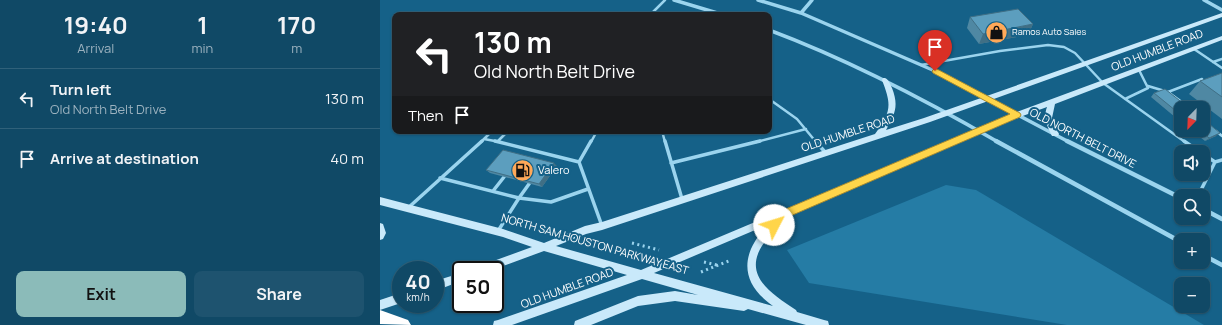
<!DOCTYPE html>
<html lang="en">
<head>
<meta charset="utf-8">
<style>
  body { margin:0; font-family:Manrope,sans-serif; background:#1e536f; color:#f1f3f6; height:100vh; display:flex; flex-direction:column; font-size:15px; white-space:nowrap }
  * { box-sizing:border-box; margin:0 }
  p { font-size:13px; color:#9cb2bf }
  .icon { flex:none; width:22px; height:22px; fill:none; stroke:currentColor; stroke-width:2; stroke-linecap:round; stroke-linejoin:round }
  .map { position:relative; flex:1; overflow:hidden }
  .sheet { display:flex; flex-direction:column; background:#104966; width:380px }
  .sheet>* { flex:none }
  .banner { position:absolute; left:12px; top:12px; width:380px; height:122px; border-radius:8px; box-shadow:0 1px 3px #0004,0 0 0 1px #30617a; background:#202124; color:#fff; overflow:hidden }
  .needle { width:26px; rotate:203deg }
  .controls { position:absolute; left:794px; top:101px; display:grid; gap:8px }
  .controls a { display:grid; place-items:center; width:36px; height:36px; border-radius:8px; background:#104966; box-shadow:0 1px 3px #0004,0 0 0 1px #30617a; font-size:20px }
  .speed { position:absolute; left:12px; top:261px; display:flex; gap:8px; font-size:20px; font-weight:700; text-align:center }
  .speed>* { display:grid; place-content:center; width:52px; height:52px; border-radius:50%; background:#104966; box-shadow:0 1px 3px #0004,0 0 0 1px #30617a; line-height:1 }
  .speed small { font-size:10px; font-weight:400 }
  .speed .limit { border:2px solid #111; border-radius:6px; background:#fff; color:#111 }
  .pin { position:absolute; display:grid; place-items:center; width:34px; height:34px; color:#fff; margin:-41px -17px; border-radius:50% 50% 50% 0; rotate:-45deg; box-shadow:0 0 4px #0007 }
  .pin .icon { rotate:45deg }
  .me { position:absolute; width:44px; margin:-22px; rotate:50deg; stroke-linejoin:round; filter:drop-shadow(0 0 3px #0008) }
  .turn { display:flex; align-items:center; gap:14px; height:84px; padding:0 16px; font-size:18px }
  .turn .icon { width:52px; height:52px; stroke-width:2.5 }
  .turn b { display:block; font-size:28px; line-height:34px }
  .then { display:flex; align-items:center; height:38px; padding:0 16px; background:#0003; gap:8px; font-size:15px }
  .eta { display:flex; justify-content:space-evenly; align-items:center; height:68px; text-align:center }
  .eta b { font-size:24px; font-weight:700; line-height:28px }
  .action { display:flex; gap:8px; margin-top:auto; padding:8px 16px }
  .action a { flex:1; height:46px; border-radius:8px; background:#8bbbb9; color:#111; font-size:16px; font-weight:700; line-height:46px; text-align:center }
  .action a+a { background:#1e536f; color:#f1f3f6 }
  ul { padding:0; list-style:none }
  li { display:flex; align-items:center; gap:12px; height:60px; padding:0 16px; border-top:1px solid #30617a }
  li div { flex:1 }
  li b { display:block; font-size:15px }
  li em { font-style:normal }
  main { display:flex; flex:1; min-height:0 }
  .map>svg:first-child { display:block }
</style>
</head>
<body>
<main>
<section class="sheet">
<div class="eta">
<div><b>19:40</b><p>Arrival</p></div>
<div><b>1</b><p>min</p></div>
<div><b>170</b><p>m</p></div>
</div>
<ul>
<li><svg class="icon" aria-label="left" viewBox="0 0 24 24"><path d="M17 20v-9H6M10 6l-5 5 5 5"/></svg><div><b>Turn left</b><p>Old North Belt Drive</p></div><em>130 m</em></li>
<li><svg class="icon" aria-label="arrive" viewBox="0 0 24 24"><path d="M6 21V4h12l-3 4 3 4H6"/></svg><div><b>Arrive at destination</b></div><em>40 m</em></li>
</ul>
<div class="action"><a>Exit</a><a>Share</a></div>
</section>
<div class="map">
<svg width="842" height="325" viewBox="0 0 842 325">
  <rect width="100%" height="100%" fill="#156188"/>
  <path fill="#257ca5" d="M566,185L596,190L824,325H687L429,283L407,250Z"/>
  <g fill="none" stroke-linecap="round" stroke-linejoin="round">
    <path stroke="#9bd4ee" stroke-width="3" stroke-dasharray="2 3.5" stroke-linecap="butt" d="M252,243L279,250
      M324,262L337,265
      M321,272L351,260"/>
    <path stroke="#9bd4ee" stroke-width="2.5" d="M270,15L285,0
      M814,49L842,68
      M833,62L842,59
      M541,65L620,51L668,45L684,47L695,53L723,83L805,142
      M768,86L788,92L810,108
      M788,92L822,79
      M389,99L417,119L436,142
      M745,99L768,88L759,70
      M282,131L285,142
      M836,131L842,136
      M104,139L120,142
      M118,141L128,131
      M101,142L112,131
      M211,142L217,131
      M376,142L426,129"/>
    <path stroke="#9bd4ee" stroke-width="3.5" d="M115,141L199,162L222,226
      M285,141L302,199
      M435,141L446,153
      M804,141L820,152
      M823,154L835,162
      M199,162L211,141
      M291,163L380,141
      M60,178L139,198L118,231
      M149,184L139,198L171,202L208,189
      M113,191L124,177
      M818,196L835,162L842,160
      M28,208L102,141"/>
    <path stroke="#9bd4ee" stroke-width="3.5" d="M294,0L344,15
      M378,0L421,13L555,71L689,142
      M824,0L842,10
      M421,13L432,0
      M389,30C469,60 544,99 618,142"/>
    <path stroke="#9bd4ee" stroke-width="4.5" d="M616,141L801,242
      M687,141L801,198
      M823,209L842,219
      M823,255L842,265"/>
    <path fill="#c9e9fa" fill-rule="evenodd" d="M842,13V17L550,122L222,230L206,234L176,246L261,270L634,113L842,36V40L675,104L672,118L679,134L678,136H672C667,126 663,118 667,107L640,117L406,217C403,225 392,232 386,240C360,274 389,292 416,310L417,312L444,320L448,321L449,325H426L368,309L364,311L295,301L258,306L211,325H194L195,321L258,296L295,291L318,295L262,279L132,325H113L114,321L118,320L247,275L164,251L112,270H95L97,267L152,247L123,237L0,205V197L123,229L164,243L205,226L222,222L495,134C511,111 512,106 502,80L503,78H505C509,80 510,84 512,88C519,106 515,114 506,130L544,118ZM389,224C360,253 359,282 393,306L274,273Z
      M0,223L3,224L6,233L3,239L0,240Z
      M81,273V281L55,291V281Z
      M21,293V303L0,310V300Z"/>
    <path fill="#fff" fill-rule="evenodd" d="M0,310L28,320L31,325L0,324Z"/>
  </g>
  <path fill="#4f88a3" d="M590,17L653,24L648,35L599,44L587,28Z
    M842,73V119L809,94L820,81Z
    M774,93L801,108V122L771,97Z
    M811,130H823L836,136L825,141Z
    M173,131H186L184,134Z
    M177,166L162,187L110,173L106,170Z"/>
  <path fill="#406f85" d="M653,24L648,35L599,44L603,34Z
    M840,133L836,136L825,141L829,138Z
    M174,163L177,166L162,187L159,184Z"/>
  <path fill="#5c9ebe" stroke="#406f85" d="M638,9L653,24L603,34L590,17Z
    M842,73V97L820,81Z
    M785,89L809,108H801V115L774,93Z
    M823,119L840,133L829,138L820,130H823Z
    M123,150L174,163L159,184L106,170Z"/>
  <path fill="#ffd54a" stroke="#a68a30" d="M555,68L640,113L641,115L640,117L408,217C403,222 398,231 390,228L389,225L401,211L630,114L553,73L552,71Z"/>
  <defs>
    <symbol id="shop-disc" viewBox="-11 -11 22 22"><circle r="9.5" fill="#ffa959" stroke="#156188"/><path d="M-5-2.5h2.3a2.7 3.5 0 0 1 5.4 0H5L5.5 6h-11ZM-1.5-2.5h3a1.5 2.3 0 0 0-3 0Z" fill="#111"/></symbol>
    <symbol id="fuel-disc" viewBox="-11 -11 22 22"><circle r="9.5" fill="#ffa959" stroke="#156188"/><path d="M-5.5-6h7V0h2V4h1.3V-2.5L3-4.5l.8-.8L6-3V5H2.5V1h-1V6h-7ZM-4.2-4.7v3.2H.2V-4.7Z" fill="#111"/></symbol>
  </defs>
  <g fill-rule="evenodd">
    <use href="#shop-disc" x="604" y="20" width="25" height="25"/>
    <use href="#fuel-disc" x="130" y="158" width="25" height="25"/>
  </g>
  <g text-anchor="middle" stroke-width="4" stroke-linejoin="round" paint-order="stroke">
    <g font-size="9" fill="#fff" stroke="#156188" text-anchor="start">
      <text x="632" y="35">Ramos Auto Sales</text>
    </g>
    <g font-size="11" fill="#fff" stroke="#156188">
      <text transform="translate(777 50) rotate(-21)" y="4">OLD HUMBLE ROAD</text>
      <text transform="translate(468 133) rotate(-18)" y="4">OLD HUMBLE ROAD</text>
      <text transform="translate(703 138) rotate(27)" y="4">OLD NORTH BELT DRIVE</text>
      <text transform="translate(215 244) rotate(16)" y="4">NORTH SAM HOUSTON PARKWAY EAST</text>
      <text transform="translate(187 288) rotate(-20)" y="4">OLD HUMBLE ROAD</text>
    </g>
    <g font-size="11" fill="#fff" stroke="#156188" text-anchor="start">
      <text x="158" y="174">Valero</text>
    </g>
  </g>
</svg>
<div class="controls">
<a><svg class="needle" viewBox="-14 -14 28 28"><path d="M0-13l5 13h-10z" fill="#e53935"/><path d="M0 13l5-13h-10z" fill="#9cb2bf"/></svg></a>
<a><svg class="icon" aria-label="sound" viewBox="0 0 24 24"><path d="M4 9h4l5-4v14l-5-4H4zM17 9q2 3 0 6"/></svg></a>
<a><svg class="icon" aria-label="search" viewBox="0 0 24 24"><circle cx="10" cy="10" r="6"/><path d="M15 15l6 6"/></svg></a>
<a>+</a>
<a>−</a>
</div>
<div class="speed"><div>40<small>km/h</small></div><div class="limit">50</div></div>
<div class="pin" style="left:555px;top:71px;background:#d93025"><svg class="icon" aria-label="arrive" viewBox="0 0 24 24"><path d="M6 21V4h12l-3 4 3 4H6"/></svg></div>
<svg class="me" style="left:394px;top:225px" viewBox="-20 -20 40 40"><circle r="19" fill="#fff"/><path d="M0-13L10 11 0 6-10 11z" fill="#ffd54a"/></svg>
<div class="banner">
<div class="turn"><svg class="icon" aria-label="left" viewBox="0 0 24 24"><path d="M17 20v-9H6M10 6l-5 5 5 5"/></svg><div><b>130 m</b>Old North Belt Drive</div></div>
<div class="then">Then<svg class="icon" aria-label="arrive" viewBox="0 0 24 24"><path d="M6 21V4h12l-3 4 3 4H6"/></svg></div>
</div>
</div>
</main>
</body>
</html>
